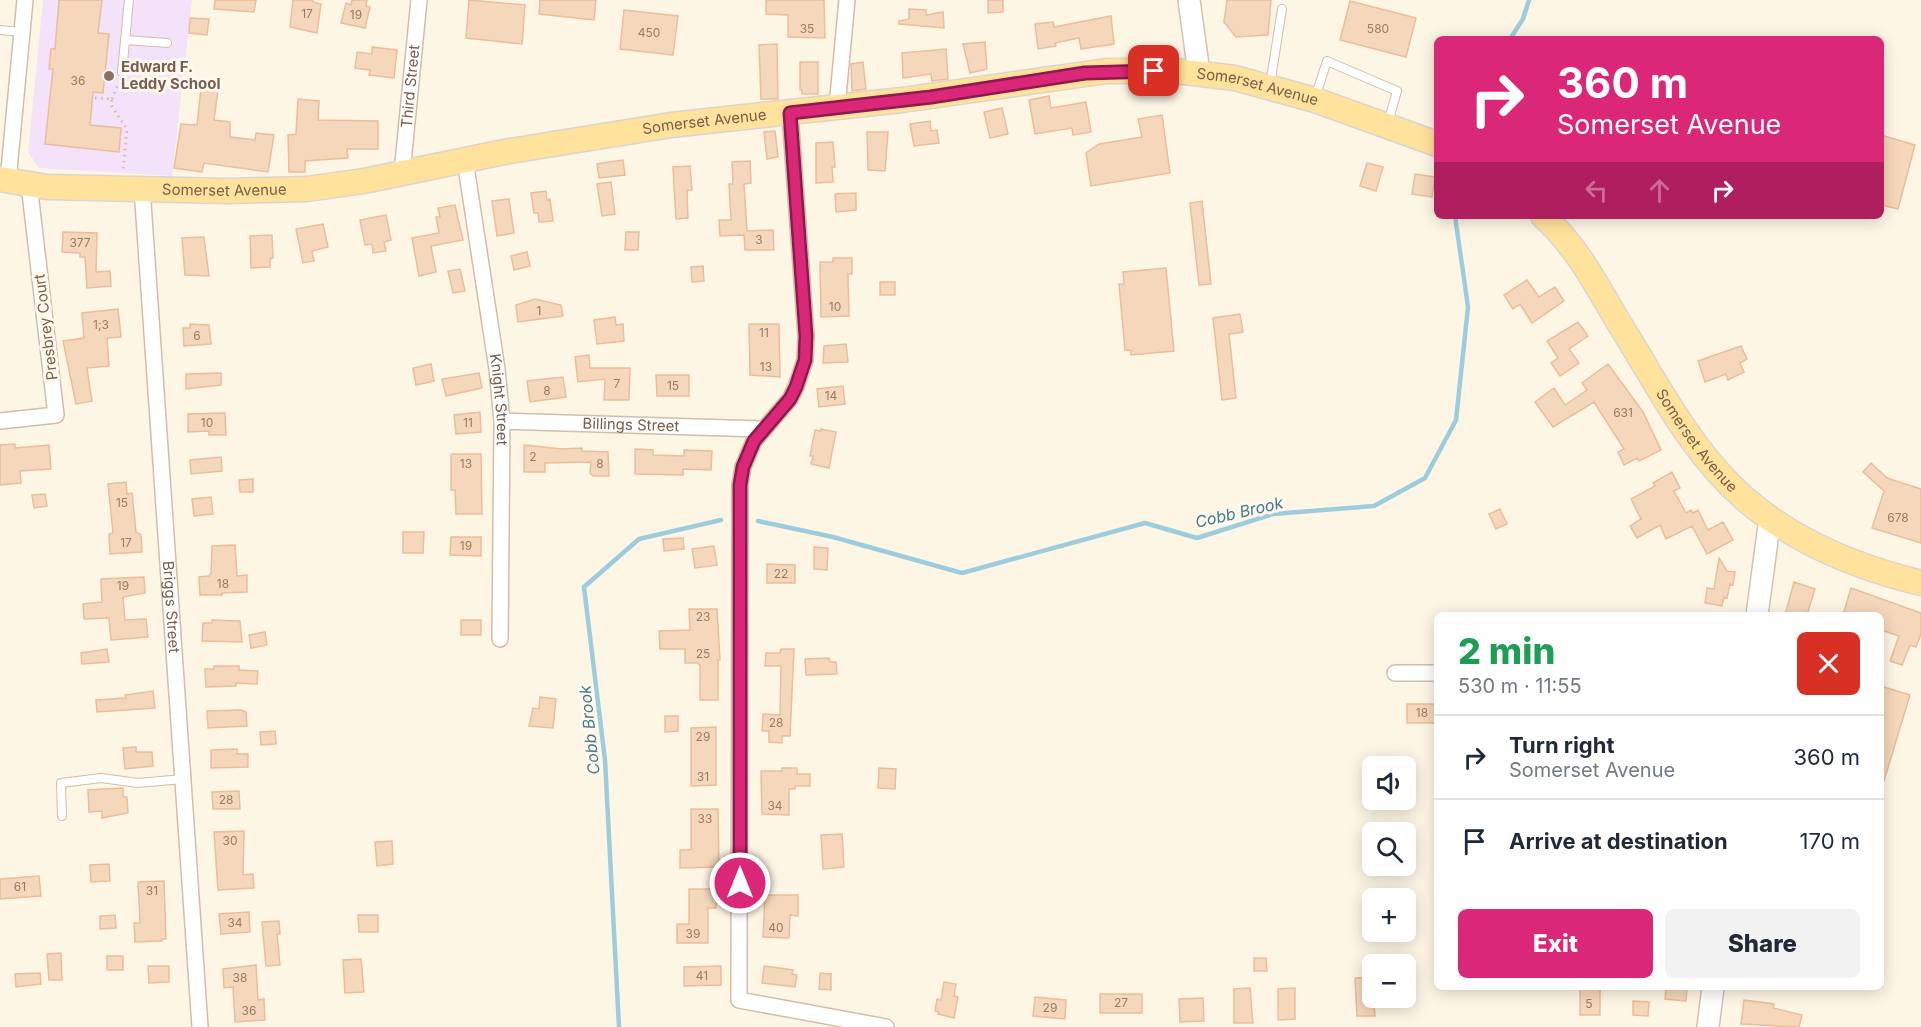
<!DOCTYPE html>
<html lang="en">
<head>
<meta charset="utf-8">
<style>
  body { margin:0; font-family:Inter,sans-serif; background:#f2f2f3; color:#1f2937; height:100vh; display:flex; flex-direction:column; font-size:22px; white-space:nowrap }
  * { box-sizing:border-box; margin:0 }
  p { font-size:20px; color:#747a83 }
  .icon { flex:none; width:33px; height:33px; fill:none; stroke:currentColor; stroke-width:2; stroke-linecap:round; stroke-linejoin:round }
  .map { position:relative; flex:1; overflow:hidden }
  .panel { position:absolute; left:1434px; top:612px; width:450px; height:378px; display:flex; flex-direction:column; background:#fff; border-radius:9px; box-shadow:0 3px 15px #0003 }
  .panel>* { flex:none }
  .top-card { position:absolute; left:1434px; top:36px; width:450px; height:183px; border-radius:9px; box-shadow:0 3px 15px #0003; background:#db2777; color:#fff; overflow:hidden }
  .tools { position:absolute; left:1362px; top:756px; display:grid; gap:12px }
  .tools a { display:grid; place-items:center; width:54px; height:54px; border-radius:9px; background:#fff; box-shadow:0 3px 15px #0003; font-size:30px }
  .pin { position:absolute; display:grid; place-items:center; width:51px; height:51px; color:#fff; margin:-26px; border-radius:12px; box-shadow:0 3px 9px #0006 }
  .me { position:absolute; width:66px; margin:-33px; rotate:0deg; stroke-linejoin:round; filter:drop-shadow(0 0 4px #0008) }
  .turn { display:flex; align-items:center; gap:21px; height:126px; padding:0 24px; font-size:27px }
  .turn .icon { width:78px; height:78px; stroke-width:2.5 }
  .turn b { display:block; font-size:42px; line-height:51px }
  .lanes { display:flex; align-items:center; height:57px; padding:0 24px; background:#0003; justify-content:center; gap:30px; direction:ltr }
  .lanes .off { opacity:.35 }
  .round { display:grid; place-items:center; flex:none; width:63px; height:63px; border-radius:9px; background:#f2f2f3 }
  .headline { display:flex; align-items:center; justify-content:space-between; height:102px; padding:0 24px }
  h1 { font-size:36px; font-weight:800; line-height:45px; color:#1e9e55 }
  .primary-button { display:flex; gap:12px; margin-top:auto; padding:12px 24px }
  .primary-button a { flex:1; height:69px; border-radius:9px; background:#db2777; color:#fff; font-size:24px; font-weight:800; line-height:69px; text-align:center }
  .primary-button a+a { background:#f2f2f3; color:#1f2937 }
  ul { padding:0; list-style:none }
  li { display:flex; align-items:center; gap:18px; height:84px; padding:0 24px; border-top:2px solid #e0e1e3 }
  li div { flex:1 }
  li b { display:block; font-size:22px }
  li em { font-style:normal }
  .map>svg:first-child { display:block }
</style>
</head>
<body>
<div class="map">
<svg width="1921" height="1027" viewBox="0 0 1921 1027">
  <rect width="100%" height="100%" fill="#fef6e5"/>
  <path fill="#f3e2fa" d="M43,0H192L172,176L39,168L28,152Z"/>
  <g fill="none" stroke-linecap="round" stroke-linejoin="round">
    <path stroke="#9dcddc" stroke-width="4.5" d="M1510,39L1523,19L1529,0
      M758,521L833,537L962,573L1145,523L1197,538L1273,514L1374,506L1425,478L1456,420L1468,307L1455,216
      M619,1027L605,760L584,587L639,539L721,520"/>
  </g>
  <path fill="#f5d7bb" stroke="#e9be9a" stroke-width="1.5" d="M59,0H102L98,33L109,34L103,93L93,92L90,125L121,128L119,152L45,144L53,69H49L51,49H55Z
    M215,0H256L254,12L214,9Z
    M293,0H313V2L321,4L317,33L290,27Z
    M352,0H367L366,6L370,7L365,28L341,23L346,3L351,5Z
    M469,0L525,5L522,44L466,38Z
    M540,0H596L594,20L539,14Z
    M766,0H824L825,38L788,37V15L766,14Z
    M988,0H1003V12L988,13Z
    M1227,0H1271L1268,35L1236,37L1224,22Z
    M1350,1L1416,18L1406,57L1340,40Z
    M909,9L926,10V15L943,12L944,28L899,24V21L909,19Z
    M624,10L678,16L673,55L620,49Z
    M1111,16L1114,44L1081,49L1079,38L1055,43L1056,46L1038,49L1035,24L1053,22L1054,27Z
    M190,18L209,19L207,35L189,33Z
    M985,42L987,69L970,73L963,44Z
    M777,44L778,99H761L759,45Z
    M372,47L397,50L394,78L369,75L370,70L355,68L357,52L372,54Z
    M946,49L948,79L932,81L931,74L903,78L902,53Z
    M800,62H818V94H802V90H800Z
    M863,62L866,89L852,91L851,64Z
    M201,88L218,90L214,120L230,122V137L255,140L256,133L274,135L268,172L204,163L202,172L174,168L181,124L197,125Z
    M1049,96L1051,108L1086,102L1091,132L1073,135L1072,128L1035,134L1029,100Z
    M298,99L319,101L318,120L378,121V149H347L348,158L305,161V172H289L288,135L296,134Z
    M1002,108L1008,134L990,138L984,112Z
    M1162,115L1170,173L1091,186L1086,153L1099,144L1142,137L1138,119Z
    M930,121L931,131L937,130L939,143L914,146L910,124Z
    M775,131L778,157L767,159L764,132Z
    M867,132H888L885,171L868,170Z
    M1881,135L1915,145L1898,209L1881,205Z
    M833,142L835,167H832L833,182L816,183V143Z
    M623,160L625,175L599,178L597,164Z
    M750,161L751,183L744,184L747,231L773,230L774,250H745L744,235L720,236L719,220H731L729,184H733L732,162Z
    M1367,163L1383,167L1376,191L1360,186Z
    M690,166L692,190H687L688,218L676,219L673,167Z
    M1415,174L1435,177L1432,197L1412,194Z
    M611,182L615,214L602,216L597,184Z
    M546,191L547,200L550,199L553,221L539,222L538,213H534L531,193Z
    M856,193V210L836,212L835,194Z
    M509,199L514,233L497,236L492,201Z
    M1202,201L1211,284L1199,285L1190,203Z
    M455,205L463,240L431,246L436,272L419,276L412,238L439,233L436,217H440L438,208Z
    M386,215L391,240L384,242L386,251L373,253L372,244L365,245L360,220Z
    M323,224L328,247L312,251L314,261L303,263L296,229Z
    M63,232L97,233L96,272L110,271L111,286L87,288L85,257H80V253L62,252Z
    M626,232H639L638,250H625Z
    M272,235L273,258L270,259V267L251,268L250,236Z
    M204,237L209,276L185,275L182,238Z
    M527,252L530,266L514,270L511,256Z
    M833,258H852V274H848L849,316L821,317L820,262H833Z
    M703,266L704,281L692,282L691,267Z
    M1166,268L1174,351L1131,355V350H1125L1119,284H1124L1123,272Z
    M460,269L465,291L453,293L448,271Z
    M1527,280L1539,297L1555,287L1564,301L1532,323L1520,304L1513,309L1504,295Z
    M880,282H895V295H880Z
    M535,299L561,305L563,316L518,322L516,305Z
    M118,309L121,337L107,338L109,366L87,368L92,401L76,404L63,341L84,338L82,313Z
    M1240,314L1243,332L1229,334L1236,398L1222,400L1213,318Z
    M615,317L616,325L623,324L624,341L597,344L594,320Z
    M1578,322L1588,336L1569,349L1579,363L1560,376L1551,363L1558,358L1547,341Z
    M190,324L209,325L211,344L184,346L183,328H190Z
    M749,324H779L780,377L750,375Z
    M846,344L848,362L823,363L824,346Z
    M1741,346L1747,359L1740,363L1744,372L1728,380L1726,374L1705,382L1698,361Z
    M589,355L590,368H630L629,400H604L605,379L578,382L575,357Z
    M431,364L434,381L416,385L413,368Z
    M1608,364L1643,412L1661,450L1639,461L1637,458L1624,465L1618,452L1624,449L1594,402L1553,427L1535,402L1554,388L1565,405L1587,390L1582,383Z
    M221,373V385L186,389V374Z
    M479,373L482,388L446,396L442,379Z
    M656,375H689V396H657Z
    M563,377L566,397L530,402L527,381Z
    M843,386L845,404L819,407L817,389Z
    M480,412L481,432L456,434L454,415Z
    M225,413L226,435H209V431L188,432V414Z
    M821,429L836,432L829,468L811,464L813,456H810L815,430L821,431Z
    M15,444V448L49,445L51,469L20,471L21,483L0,485V445Z
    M524,445L562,449L582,448V451L608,452L609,476H593L590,473L591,462L545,463V472H524Z
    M635,449L653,450V455L684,456V450L712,451L711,470L683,469V475L635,474Z
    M451,454H481L482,514H456L455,490H451Z
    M221,457L222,471L191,474L190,460Z
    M1871,463L1887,478L1921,489V543L1872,528L1884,491L1863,472Z
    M1672,472L1680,488L1674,491L1686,513L1691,510L1693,513L1698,510L1708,530L1723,522L1733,540L1707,554L1692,526L1666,539L1660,525L1637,538L1630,526L1641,519L1631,499L1655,486L1653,483Z
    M253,479V492H240L239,480Z
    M126,482L127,494L132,493L136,532L141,535L142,552L110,554L109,534L113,533L108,484Z
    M45,494L47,506L34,508L32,495Z
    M211,497L213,514L194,516L192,499Z
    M1500,509L1507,524L1496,529L1489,514Z
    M403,532H424L423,553H403Z
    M451,537H481V556L450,555Z
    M683,538L684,549L664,551L663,539Z
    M235,545L237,576L247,575V592L222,593V595H200L199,577L209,576L211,573L212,546Z
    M714,546L717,565L695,568L692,549Z
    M814,547L828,548L827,570L814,569Z
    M1719,558L1727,571L1735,572L1733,585L1730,584L1727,598L1724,597L1722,606L1705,603L1707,588L1714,589Z
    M767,564L795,565V583H767Z
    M144,577L145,593L123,597L125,620L146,619L148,637L111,640L109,618L84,619L83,604L102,602L101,579Z
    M1794,582L1815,589L1807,615H1785Z
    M1851,588L1921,613V634L1916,647L1910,645L1902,665L1890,661L1899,636L1881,630V615H1843Z
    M689,609H717L720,660H718V700H700V666L698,663H685V649H660L659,631L690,630Z
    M212,620L240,621L242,642L202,641L203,623H212Z
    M461,620H481V635H461Z
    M265,632L267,645L251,648L249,635Z
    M107,649L109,662L82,664L81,653Z
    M781,649H794L790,736H782V743L769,742V731H762L763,714L780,715L781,666H765L766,653H780Z
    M829,658L830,662H836L837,674L806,675L805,659Z
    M214,666H239V670L258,671L257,684L236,683V686L206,687L205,669H214Z
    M1881,686L1910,695L1884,781H1881Z
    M153,691L155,708L97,712L96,700L126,698L125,695Z
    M540,697L556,699L553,728L529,726L533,708L539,709Z
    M1407,704H1437V723H1407Z
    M241,710L246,712L247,726L208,728L207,711Z
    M665,716H678V731L665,732Z
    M716,727V785L691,786V728Z
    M275,731L276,744L261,745L260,732Z
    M136,747V752H152L153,766L125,769L123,748Z
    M237,749V754H248V767L211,768V750Z
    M782,768H797V774H810V786H795V789H789V815L762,814L761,771H782Z
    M879,768L896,769L895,789L878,788Z
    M123,788V797H127L128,813L102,818V811L89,812L88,790Z
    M239,791L240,809H213L212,792Z
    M691,809H718L719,867L680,868V850H691Z
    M244,831L243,875L253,874L254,888L218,890L214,832Z
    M842,834L844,867L823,869L821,835Z
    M392,841L393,864L377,866L375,842Z
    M109,864L110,881L91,882L90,865Z
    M39,876L41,896L0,899V879Z
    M164,881L166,939H162V941L135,942L134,923H140L138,882Z
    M689,889H716V908H708V943H677V924H689Z
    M765,895H798V916L790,915L789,938L763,937Z
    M249,912L250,932L221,934L219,914Z
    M115,915L116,928L100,929V916Z
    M358,915H378V932H359Z
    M279,921L280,934H277L280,965L266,966L262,922Z
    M61,953L62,980H49L47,954Z
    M107,956H123V970H107Z
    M1254,958H1266L1267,971H1254Z
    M361,959L364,992L345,993L343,960Z
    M256,965L258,1000L264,999L265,1020L235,1022L233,987L224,988L223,969Z
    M148,966H169V982L149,983Z
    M721,966V985L684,986V967Z
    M764,966L793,970L792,974L797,975L795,987L762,983Z
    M40,973L41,984L16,987L15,974Z
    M820,973L831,974V990L819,989Z
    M1372,977L1375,1016H1357L1355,978Z
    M944,982L956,984L954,996L958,997L954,1018L938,1014L939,1012L935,1011L937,999L941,1000Z
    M1580,987H1600V1015H1580Z
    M1666,987H1687L1686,1001L1665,999Z
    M1250,988L1253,1023H1234V989Z
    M1295,988V1019L1278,1020V989Z
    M1100,994H1142V1013H1100Z
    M1035,997L1066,1000L1065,1019L1033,1016Z
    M1203,998L1204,1021L1180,1022L1179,999Z
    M1744,1000L1774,1004L1773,1008L1802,1015L1799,1027L1741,1024Z
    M1633,1001L1649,1002L1648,1016L1633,1015Z"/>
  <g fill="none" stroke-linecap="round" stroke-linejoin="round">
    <defs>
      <path id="lane" d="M0,30L22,32
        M125,40L167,43
        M122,72L129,0
        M1270,85L1282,9
        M1315,98L1327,61L1397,91L1388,123
        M62,816L61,783L101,778L138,783L183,779"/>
      <g id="street">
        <path d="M837,107L847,0"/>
        <path d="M790,113L806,336L805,360L796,387L790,399L754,441L743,467L740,485L739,1000L886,1027"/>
        <path id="s1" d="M465,160L497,369L502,421L500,639"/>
        <path id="s2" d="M402,173L419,0"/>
        <path d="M8,181L25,0"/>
        <path id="s3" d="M142,188L200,1027"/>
        <path d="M0,421L56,415L29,184"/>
        <path id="s4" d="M502,421L761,429"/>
        <path d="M1395,673H1437"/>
      </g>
      <path id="secondary" d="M1189,0L1199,73
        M1757,615L1770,518
        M1708,1027L1713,987"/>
      <g id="primary">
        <path id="s5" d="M0,179L47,187L228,191L307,189L364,181L504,152L671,125L902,100L1107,71H1176L1235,78L1315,100L1437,144"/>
        <path id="s6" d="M1543,216C1576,245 1597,286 1619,323C1650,372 1678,427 1717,471C1770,532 1844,564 1921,583"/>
      </g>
    </defs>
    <use href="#lane" stroke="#d0beaa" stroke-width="10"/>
    <use href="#street" stroke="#d0beaa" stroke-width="18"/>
    <use href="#secondary" stroke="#d6c1aa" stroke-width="24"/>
    <use href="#primary" stroke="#dcd5cf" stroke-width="27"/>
    <path stroke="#dbba9e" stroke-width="3" stroke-dasharray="1.5 4.5" stroke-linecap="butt" d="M95,98L112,99L111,105L127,129L123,171
      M112,99L119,82"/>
    <use href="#lane" stroke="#fff" stroke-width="8"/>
    <use href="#street" stroke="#fff" stroke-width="15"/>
    <use href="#secondary" stroke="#fff" stroke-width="21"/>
    <use href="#primary" stroke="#ffe29b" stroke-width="24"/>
  </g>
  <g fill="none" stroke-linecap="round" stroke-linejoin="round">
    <defs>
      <path id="route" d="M740,883V485L743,467L754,441L790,399L796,387L805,360L806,336L790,113L931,97L1085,73L1154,71"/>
    </defs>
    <use href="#route" stroke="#8e194d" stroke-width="15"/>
    <use href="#route" stroke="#db2777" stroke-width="10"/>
  </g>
  <circle fill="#8d6e63" stroke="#fff9ed" stroke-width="2" cx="109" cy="76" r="6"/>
  <g text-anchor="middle" stroke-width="6" stroke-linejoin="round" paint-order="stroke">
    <g font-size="12" fill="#987c65">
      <text x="307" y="18">17</text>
      <text x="356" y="19">19</text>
      <text x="807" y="33">35</text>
      <text x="1378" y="33">580</text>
      <text x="649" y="37">450</text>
      <text x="78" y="85">36</text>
      <text x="759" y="244">3</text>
      <text x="80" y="247">377</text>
      <text x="835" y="311">10</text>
      <text x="539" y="315">1</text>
      <text x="101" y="329">1;3</text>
      <text x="764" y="337">11</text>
      <text x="197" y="340">6</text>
      <text x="766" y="371">13</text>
      <text x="617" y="388">7</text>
      <text x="673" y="390">15</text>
      <text x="547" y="395">8</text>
      <text x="831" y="400">14</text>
      <text x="1623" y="417">631</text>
      <text x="207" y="427">10</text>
      <text x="468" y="427">11</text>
      <text x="533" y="461">2</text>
      <text x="466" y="468">13</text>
      <text x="600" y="468">8</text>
      <text x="122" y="507">15</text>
      <text x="1898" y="522">678</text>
      <text x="126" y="547">17</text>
      <text x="466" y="550">19</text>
      <text x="781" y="578">22</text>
      <text x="223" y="588">18</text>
      <text x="123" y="590">19</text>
      <text x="703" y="621">23</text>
      <text x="703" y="658">25</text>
      <text x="1422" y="717">18</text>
      <text x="776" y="727">28</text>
      <text x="703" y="741">29</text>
      <text x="703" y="781">31</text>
      <text x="226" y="804">28</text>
      <text x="775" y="810">34</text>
      <text x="705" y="823">33</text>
      <text x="230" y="845">30</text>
      <text x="20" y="891">61</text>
      <text x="152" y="895">31</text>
      <text x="235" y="927">34</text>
      <text x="776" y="932">40</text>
      <text x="693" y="938">39</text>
      <text x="702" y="980">41</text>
      <text x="240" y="982">38</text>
      <text x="1121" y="1007">27</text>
      <text x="1589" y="1008">5</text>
      <text x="1050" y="1012">29</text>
      <text x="249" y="1015">36</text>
    </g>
    <g font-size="15" font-weight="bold" fill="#785e54" stroke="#fff9ed" text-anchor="start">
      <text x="121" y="72">Edward F.<tspan x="121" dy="17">Leddy School</tspan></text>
    </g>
    <g font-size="15" fill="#795d48" stroke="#fff9ed">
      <text dy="5" stroke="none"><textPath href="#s2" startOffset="87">Third Street</textPath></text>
      <text dy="5" stroke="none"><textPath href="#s5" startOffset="1269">Somerset Avenue</textPath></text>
      <text dy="5" stroke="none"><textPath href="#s5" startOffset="711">Somerset Avenue</textPath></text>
      <text dy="5" stroke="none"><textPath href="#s5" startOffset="225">Somerset Avenue</textPath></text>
      <text transform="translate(46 327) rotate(-97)" y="5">Presbrey Court</text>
      <text dy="5" stroke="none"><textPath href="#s1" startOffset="242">Knight Street</textPath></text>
      <text dy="5" stroke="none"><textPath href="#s4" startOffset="129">Billings Street</textPath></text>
      <text dy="5" stroke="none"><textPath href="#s6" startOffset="273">Somerset Avenue</textPath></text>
      <text dy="5" stroke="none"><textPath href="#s3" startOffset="420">Briggs Street</textPath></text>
    </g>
    <g font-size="16" font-style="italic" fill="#407b8e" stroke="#fff9ed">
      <text transform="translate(1239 512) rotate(-13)" y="6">Cobb Brook</text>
      <text transform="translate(589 730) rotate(-96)" y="6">Cobb Brook</text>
    </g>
  </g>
</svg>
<div class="tools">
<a><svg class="icon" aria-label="sound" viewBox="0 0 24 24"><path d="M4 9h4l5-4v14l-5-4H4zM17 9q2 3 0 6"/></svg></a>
<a><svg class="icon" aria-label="search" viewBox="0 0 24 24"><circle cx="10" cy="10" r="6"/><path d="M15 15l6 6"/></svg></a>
<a>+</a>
<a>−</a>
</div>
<div class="pin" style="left:1154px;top:71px;background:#d93025"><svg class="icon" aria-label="arrive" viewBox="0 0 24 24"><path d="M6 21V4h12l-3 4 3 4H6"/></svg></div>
<svg class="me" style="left:740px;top:883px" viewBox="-20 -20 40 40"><circle r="17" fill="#db2777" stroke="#fff" stroke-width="3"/><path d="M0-11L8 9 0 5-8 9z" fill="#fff"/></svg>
<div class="top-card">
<div class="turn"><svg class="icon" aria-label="right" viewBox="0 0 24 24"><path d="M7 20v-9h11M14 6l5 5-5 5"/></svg><div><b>360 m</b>Somerset Avenue</div></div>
<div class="lanes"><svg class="icon off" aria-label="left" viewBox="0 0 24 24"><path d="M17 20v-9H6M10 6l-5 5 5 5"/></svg><svg class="icon off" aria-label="ahead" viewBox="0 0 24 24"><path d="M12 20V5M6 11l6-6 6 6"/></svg><svg class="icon" aria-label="right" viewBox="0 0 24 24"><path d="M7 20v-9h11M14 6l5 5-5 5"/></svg></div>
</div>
<section class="panel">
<div class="headline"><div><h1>2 min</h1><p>530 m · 11:55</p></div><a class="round" style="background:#d93025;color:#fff"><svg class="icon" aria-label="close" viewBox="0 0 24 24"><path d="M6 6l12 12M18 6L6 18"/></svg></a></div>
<ul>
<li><svg class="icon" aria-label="right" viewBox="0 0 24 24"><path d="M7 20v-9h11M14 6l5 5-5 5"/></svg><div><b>Turn right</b><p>Somerset Avenue</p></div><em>360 m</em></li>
<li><svg class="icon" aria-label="arrive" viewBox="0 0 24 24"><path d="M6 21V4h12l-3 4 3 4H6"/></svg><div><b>Arrive at destination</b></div><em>170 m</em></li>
</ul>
<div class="primary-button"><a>Exit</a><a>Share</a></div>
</section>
</div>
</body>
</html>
